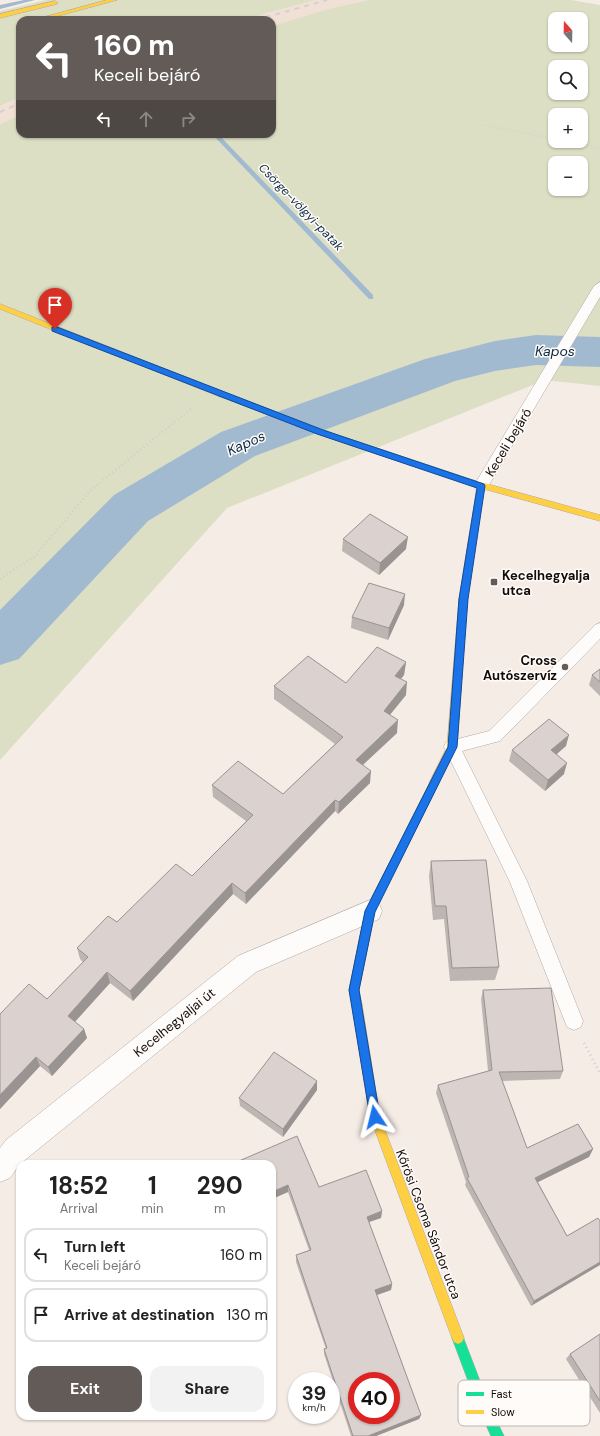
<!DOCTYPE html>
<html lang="en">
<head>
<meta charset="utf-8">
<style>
  body { margin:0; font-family:"DM Sans",sans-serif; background:#f2f2f2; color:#222; height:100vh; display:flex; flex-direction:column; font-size:15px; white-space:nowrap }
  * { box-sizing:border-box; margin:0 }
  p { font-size:13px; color:#767676 }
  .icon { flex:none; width:22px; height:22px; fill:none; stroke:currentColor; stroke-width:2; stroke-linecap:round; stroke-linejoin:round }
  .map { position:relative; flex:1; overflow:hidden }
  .side { position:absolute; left:16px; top:1160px; width:260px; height:260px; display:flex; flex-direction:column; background:#fff; border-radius:12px; box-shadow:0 1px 3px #0004 }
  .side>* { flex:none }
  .banner { position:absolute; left:16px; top:16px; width:260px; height:122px; border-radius:12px; box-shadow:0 1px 3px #0004; background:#625b57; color:#fff; overflow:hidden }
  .needle { width:26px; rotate:340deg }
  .buttons { position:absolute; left:548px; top:12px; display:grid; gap:8px }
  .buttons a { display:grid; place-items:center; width:40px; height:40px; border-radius:8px; background:#fff; box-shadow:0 1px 3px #0004; font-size:20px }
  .speed { position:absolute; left:288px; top:1372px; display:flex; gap:8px; font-size:20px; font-weight:700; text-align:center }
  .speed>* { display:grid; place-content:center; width:52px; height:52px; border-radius:50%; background:#fff; box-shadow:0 1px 3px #0004; line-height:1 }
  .speed small { font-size:10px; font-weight:400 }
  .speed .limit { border:6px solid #d22; background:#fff; color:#111 }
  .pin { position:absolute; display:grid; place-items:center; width:34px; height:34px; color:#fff; margin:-41px -17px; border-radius:50% 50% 50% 0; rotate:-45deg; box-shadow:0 0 4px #0007 }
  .pin .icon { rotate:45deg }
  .me { position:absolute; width:44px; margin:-22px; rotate:350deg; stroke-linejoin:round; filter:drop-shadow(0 0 3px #0008) }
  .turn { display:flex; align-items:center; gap:14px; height:84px; padding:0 12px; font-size:18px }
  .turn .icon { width:52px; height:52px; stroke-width:2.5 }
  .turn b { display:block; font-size:28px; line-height:34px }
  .lanes { display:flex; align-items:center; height:38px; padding:0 12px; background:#0003; justify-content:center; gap:20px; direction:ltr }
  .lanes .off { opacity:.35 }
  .eta { display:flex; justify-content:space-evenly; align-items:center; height:68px; text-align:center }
  .eta b { font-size:24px; font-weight:700; line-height:28px }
  .cta { display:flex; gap:8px; margin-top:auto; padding:8px 12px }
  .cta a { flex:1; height:46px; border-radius:12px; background:#625b57; color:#fff; font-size:16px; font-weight:700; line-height:46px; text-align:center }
  .cta a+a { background:#f2f2f2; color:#222 }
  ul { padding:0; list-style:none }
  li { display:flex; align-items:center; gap:12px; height:54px; margin:0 8px 6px; padding:0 4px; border:2px solid #e0e0e0; border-radius:12px }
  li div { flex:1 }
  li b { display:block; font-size:15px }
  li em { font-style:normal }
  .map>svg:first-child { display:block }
</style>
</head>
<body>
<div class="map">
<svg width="600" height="1436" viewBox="0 0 600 1436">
  <rect width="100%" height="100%" fill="#f6ece6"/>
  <path fill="#f1e0d5" d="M315,0H369L328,9L272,26V20H242Z
    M20,97V115L0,124V106Z"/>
  <path fill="#dcdfc4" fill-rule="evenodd" d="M46,0H315L242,20H20V97L0,106V11Z
    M369,0H571L600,5V386L545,380L227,508L0,760V124L20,115V134H272V26L328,9ZM555,19H581V45H555ZM555,67H581V93H555ZM555,115H581V141H555ZM555,163H581V189H555Z"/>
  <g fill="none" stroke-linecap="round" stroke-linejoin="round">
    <path fill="#a2bad0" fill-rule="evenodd" d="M24,0H35L0,9V5Z
      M212,134H218L373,295V299H369Z
      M430,360H436L444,368V372H438L430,364Z"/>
    <path fill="#a2bad0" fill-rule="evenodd" d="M536,335L600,337V367L536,365L495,371L455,381L255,456L148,521L19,659L0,665V610L114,495L221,432L425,359L495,341Z"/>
    <defs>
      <path id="lane" d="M600,282V297L486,490L481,491L476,490L474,486L476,482L594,286Z
        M600,623V639L500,741L462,751L527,881L583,1021L581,1027L574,1030L567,1027L510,882L444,747L446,742L489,731L595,625Z"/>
      <path id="street" d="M370,900L379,903L382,911L379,919L256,972L20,1164L10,1178L0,1182V1148L6,1140L238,956Z"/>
      <path id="fast" d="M221,391L338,435L476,481L477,483L473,486L332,439L218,396V392Z
        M434,779L437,780L439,783L375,911L359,990L362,1005L361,1008L357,1010L353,1008L349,990L365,911L431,780Z
        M458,1332L462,1334L490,1407L504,1436H491L479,1410L452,1338L454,1334Z"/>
      <path id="slow" d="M107,0H117L43,20H33Z
        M55,1L58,3L57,4L0,18V14Z
        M0,304L224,392L225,394L224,396H218L0,309Z
        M473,480L600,515V521L484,489L467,599L457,747L437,786L434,787L431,786L429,783L447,747L459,599L477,487L470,485L469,483Z
        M357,1000L361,1002L362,1005L380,1117L464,1338L462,1342L458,1344L454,1342L452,1338L370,1117L352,1005L353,1002Z"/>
    </defs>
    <use href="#lane" stroke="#b0a8a4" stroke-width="1"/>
    <use href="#street" stroke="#b0a8a4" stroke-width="1"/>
    <use href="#fast" stroke="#b0a8a4" stroke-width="1"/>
    <use href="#slow" stroke="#b0a8a4" stroke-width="1"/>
    <path stroke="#d1cecc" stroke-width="2" stroke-dasharray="0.5 2" stroke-linecap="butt" d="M484,125L555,139
      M567,141L600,148"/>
    <path stroke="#d1cecc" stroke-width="2.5" stroke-dasharray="1 3" stroke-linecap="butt" d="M0,579L34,557L90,491L193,407"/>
    <path stroke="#d1cecc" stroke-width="3" stroke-dasharray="1 3.5" stroke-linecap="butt" d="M584,1043L600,1073"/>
    <use href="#lane" fill="#fefcfb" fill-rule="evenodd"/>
    <use href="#street" fill="#fefcfb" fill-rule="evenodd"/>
    <use href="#fast" fill="#16e098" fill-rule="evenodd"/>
    <use href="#slow" fill="#ffcf43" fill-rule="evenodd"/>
    <path stroke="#d3d1cf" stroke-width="2" stroke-dasharray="5 5" stroke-linecap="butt" d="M256,20L327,0
      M0,112L20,103"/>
  </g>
  <path fill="#bcb5b2" d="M343,539L406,549L379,575L342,551Z
    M404,605L388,640L351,628L352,617Z
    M406,662L404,675L401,679L406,695L390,715L397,733L363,765L370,783L338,814L335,811L246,904L233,894L133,1001L110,983L75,1022L84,1029L87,1038L52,1076L40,1066L0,1109V1014L47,999L83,962L80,959L77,948L192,876L246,821L213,797L212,785L283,794L335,744L274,699V686L346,683Z
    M600,669V696L589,685L592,675Z
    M566,746L557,754L564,774L545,791L509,761L512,750Z
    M431,861L499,967L495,980L450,981L444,919L433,920L429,876Z
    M483,990L563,1071L560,1079L502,1081L527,1148L593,1149L589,1157L538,1182L567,1236L598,1218L531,1306L465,1185L466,1182L436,1093L438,1085L488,1071L481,999Z
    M317,1090L283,1137L240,1106L239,1098Z
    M272,1164L319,1187L382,1211L381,1218L369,1222L392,1284L391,1290L377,1295L421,1415L419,1419L376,1436H351L324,1354V1349H326L296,1262V1255L309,1250L288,1192L272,1199Z
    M600,1334V1413L566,1359L570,1354Z"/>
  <path fill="#999391" d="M408,537L406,549L379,575L380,563Z
    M405,594L404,605L388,640L389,628Z
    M406,662L404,675L393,688L395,676Z
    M407,682L406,695L383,723L384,711Z
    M398,720L397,733L355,772L356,760Z
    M569,735L566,746L548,761L551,750Z
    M567,763L564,774L545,791L548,780Z
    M371,771L370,783L338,814L339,802Z
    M335,800V811L246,904L245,893Z
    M232,883L233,894L133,1001L130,991Z
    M107,972L110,983L71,1026L68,1016Z
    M84,1029L87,1038L52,1076L48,1067Z
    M36,1057L40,1066L0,1109V1095Z
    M317,1081V1090L283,1137V1129Z
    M593,1149L589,1157L532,1185L535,1178Z
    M288,1185V1192L272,1199V1192Z
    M382,1211L381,1218L366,1223L367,1217Z
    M600,1262V1265L531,1306L534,1301Z
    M392,1284L391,1290L374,1296L375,1290Z
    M421,1415L419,1419L376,1436H368Z"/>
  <path fill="#dbd2cf" stroke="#999391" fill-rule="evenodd" d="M370,514L408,537L380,563L343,539Z
    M369,583L405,594L389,628L352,617Z
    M377,647L406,662L395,676L407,682L384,711L398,720L356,760L371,771L339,802L335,800L245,893L232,883L130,991L107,972L68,1016L84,1029L48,1067L36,1057L0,1095V1014L29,984L47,999L88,957L77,948L108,916L117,922L176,864L192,876L253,815L212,785L238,761L283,794L343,737L274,686L308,656L346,683Z
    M600,669V682L592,675Z
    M549,719L569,735L551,750L567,763L548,780L512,750Z
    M486,860L499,967L452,968L446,906H435L431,861Z
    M551,988L563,1071L499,1072L527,1148L578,1124L593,1149L535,1178L567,1236L598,1218L600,1221V1262L534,1301L467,1178L469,1177L438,1085L492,1070L483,990Z
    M274,1052L317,1081L283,1129L239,1098Z
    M297,1136L319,1187L366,1170L382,1211L367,1217L392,1284L375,1290L421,1415L368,1436H353L324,1349L327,1348L296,1255L311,1250L288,1185L272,1192V1164H240L239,1161ZM357,1381H391V1415H357Z
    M600,1334V1401L570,1354Z"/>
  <path fill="#1a73e8" stroke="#114b97" d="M52,327H57L323,430L484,484L485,486L468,599L457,747L375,912L359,990L380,1117L379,1121L375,1122L371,1121L370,1117L349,990L365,911L448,747L459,599L477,488L317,434L52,331Z"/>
  <g fill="#625b57" stroke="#fffbf9" stroke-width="1.5">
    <rect x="490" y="578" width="8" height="8" rx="2"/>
    <circle cx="565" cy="667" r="4"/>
  </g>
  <g text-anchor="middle" stroke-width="3" stroke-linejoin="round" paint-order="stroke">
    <g font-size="12" font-style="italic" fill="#0c2b43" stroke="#fffbf9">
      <text transform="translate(301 207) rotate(46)" y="4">Csörge-völgyi-patak</text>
    </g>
    <g font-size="13" fill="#130d0a" stroke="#fffbf9">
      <text transform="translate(508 442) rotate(-59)" y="5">Keceli bejáró</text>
      <text transform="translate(174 1022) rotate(-39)" y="5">Kecelhegyaljai út</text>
      <text transform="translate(429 1224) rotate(69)" y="5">Kőrösi Csoma Sándor utca</text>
    </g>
    <g font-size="13" font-weight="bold" fill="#130d0a" stroke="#fffbf9" text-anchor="start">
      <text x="502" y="580">Kecelhegyalja<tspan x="502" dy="15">utca</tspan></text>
      <text x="557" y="665" text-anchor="end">Cross<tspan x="557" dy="15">Autószervíz</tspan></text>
    </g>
    <g font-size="14" font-style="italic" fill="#0c2b43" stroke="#fffbf9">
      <text x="555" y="356">Kapos</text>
      <text transform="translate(246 443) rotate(-24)" y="5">Kapos</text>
    </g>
  </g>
  <rect x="458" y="1380" width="132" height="46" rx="6" fill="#fffbf9" stroke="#b8b4b1" stroke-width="1"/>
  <rect x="466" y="1392" width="18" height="4" fill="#16e098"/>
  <rect x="466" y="1410" width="18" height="4" fill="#ffcf43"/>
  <g font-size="11" fill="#130d0a">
    <text x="491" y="1398">Fast</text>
    <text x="491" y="1416">Slow</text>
  </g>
</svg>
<div class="buttons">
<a><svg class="needle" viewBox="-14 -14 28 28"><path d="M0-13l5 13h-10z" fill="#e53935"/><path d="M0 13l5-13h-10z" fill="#767676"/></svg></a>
<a><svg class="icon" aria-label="search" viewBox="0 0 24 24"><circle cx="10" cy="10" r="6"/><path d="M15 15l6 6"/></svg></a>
<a>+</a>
<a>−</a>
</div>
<div class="speed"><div>39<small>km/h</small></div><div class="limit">40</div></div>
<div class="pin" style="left:55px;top:329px;background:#d93025"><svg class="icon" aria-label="arrive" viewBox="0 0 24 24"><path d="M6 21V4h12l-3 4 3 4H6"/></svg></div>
<svg class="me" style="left:375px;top:1117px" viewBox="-20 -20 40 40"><path d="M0-17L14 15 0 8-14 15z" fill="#1a73e8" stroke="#fff" stroke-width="4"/></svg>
<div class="banner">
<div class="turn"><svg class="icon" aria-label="left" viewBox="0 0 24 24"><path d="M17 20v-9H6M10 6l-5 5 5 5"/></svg><div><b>160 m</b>Keceli bejáró</div></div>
<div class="lanes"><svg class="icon" aria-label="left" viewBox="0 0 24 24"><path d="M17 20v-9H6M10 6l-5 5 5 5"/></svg><svg class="icon off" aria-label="ahead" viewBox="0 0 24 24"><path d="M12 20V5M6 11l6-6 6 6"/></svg><svg class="icon off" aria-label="right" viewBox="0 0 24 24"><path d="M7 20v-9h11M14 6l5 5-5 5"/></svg></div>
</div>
<section class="side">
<div class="eta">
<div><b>18:52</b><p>Arrival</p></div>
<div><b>1</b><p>min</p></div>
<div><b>290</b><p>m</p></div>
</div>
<ul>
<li><svg class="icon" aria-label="left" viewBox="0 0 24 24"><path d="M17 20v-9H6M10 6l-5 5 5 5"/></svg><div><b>Turn left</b><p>Keceli bejáró</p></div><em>160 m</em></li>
<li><svg class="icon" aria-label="arrive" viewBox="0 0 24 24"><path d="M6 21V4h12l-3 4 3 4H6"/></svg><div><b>Arrive at destination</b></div><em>130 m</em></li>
</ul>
<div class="cta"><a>Exit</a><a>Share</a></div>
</section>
</div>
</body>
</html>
